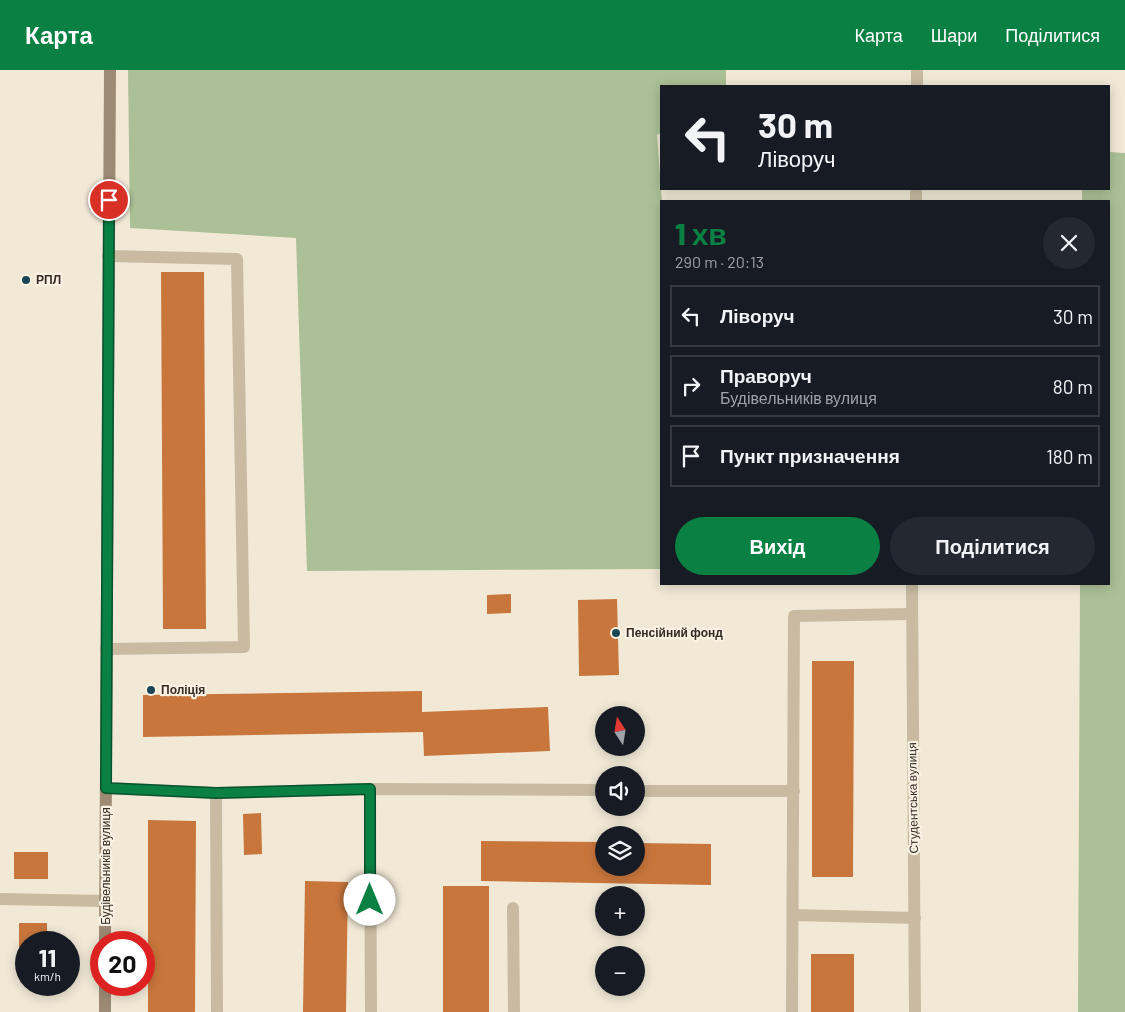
<!DOCTYPE html>
<html lang="uk">
<head>
<meta charset="utf-8">
<style>
  body { margin:0; font-family:Barlow,sans-serif; background:#242831; color:#f1f3f6; height:100vh; display:flex; flex-direction:column; font-size:19px; white-space:nowrap }
  * { box-sizing:border-box; margin:0 }
  p { font-size:16px; color:#9ea1a6 }
  .icon { flex:none; width:28px; height:28px; fill:none; stroke:currentColor; stroke-width:2; stroke-linecap:round; stroke-linejoin:round }
  .map { position:relative; flex:1; overflow:hidden }
  .details { position:absolute; left:660px; top:130px; width:450px; height:385px; display:flex; flex-direction:column; background:#171b24; border-radius:0px; box-shadow:0 2px 12px #0003 }
  .details>* { flex:none }
  .banner { position:absolute; left:660px; top:15px; width:450px; height:105px; border-radius:0px; box-shadow:0 2px 12px #0003; background:#171b24; color:#f1f3f6; overflow:hidden }
  .needle { width:32px; rotate:348deg }
  .buttons { position:absolute; left:595px; top:636px; display:grid; gap:10px }
  .buttons a { display:grid; place-items:center; width:50px; height:50px; border-radius:50%; background:#171b24; box-shadow:0 2px 12px #0003; font-size:25px }
  .speed { position:absolute; left:15px; top:861px; display:flex; gap:10px; font-size:25px; font-weight:700; text-align:center }
  .speed>* { display:grid; place-content:center; width:65px; height:65px; border-radius:50%; background:#171b24; box-shadow:0 2px 12px #0003; line-height:1 }
  .speed small { font-size:12px; font-weight:400 }
  .speed .limit { border:8px solid #d22; background:#fff; color:#111 }
  .pin { position:absolute; display:grid; place-items:center; width:42px; height:42px; color:#fff; margin:-21px; border:2px solid #fff; border-radius:50%; box-shadow:0 1px 5px #0007 }
  .me { position:absolute; width:55px; margin:-28px; rotate:0deg; stroke-linejoin:round; filter:drop-shadow(0 0 4px #0008) }
  .turn { display:flex; align-items:center; gap:18px; height:105px; padding:0 15px; font-size:22px }
  .turn .icon { width:65px; height:65px; stroke-width:2.5 }
  .turn b { display:block; font-size:35px; line-height:42px }
  .round { display:grid; place-items:center; flex:none; width:52px; height:52px; border-radius:26px; background:#242831 }
  .summary { display:flex; align-items:center; justify-content:space-between; height:85px; padding:0 15px }
  h1 { font-size:30px; font-weight:800; line-height:38px; color:#0b8043 }
  .action { display:flex; gap:10px; margin-top:auto; padding:10px 15px }
  .action a { flex:1; height:58px; border-radius:30px; background:#0b8043; color:#fff; font-size:20px; font-weight:800; line-height:58px; text-align:center }
  .action a+a { background:#242831; color:#f1f3f6 }
  ul { padding:0; list-style:none }
  li { display:flex; align-items:center; gap:15px; height:62px; margin:0 10px 8px; padding:0 5px; border:2px solid #363941; border-radius:0px }
  li div { flex:1 }
  li b { display:block; font-size:19px }
  li em { font-style:normal }
  header { display:flex; align-items:center; gap:30px; box-sizing:border-box; height:70px; padding:0 25px; background:#0b8043; color:#fff }
  header strong { font-size:24px }
  nav { display:flex; gap:28px; margin-inline-start:auto; font-size:18px }
  .map>svg:first-child { display:block }
</style>
</head>
<body>
<header>
<strong>Карта</strong>
<nav><a>Карта</a><a>Шари</a><a>Поділитися</a></nav>
</header>
<div class="map">
<svg width="1125" height="942" viewBox="0 0 1125 942">
  <rect width="100%" height="100%" fill="#f1e9d6"/>
  <path fill="#abc096" d="M128,0H726V16H661V63L657,65L662,131L661,499L307,501L296,168L130,158Z
    M1109,82L1125,83V942H1078L1080,514H1109V131H1082V119H1109Z"/>
  <path fill="#c9763c" d="M161,202H204L206,559H163Z
    M511,524V543L487,544V525Z
    M617,529L619,605L579,606L578,530Z
    M812,591H854L853,807H812Z
    M422,621V642L548,637L550,681L424,686L423,662L143,667V625Z
    M261,743L262,784L244,785L243,744Z
    M148,750L196,751L195,942H148Z
    M481,771L604,772V798H636V773L711,774V815L481,811Z
    M14,782H48V809H14Z
    M305,811L348,812L346,942H303Z
    M443,816H489V942H443Z
    M19,853H47V872H26V886H19Z
    M811,884H854V942H811Z"/>
  <g fill="none" stroke-linecap="round" stroke-linejoin="round">
    <path stroke="#c9bba2" stroke-width="12" d="M106,579L244,577L237,189L108,186
      M106,718L216,723L370,719L604,720
      M370,719L371,942
      M636,721H794
      M216,723L217,942
      M513,838L514,942
      M793,845L915,848
      M792,942L794,546L911,544"/>
    <path stroke="#c9bba2" stroke-width="12" d="M917,16V0
      M916,131V119
      M912,514L915,942
      M0,829L105,831"/>
    <path stroke="#9d8a74" stroke-width="12" d="M105,872L110,0
      M105,942V915"/>
  </g>
  <g fill="none" stroke-linecap="round" stroke-linejoin="round">
    <defs>
      <path id="route" d="M109,130L106,718L216,723L370,719V830"/>
    </defs>
    <use href="#route" stroke="#07532c" stroke-width="12"/>
    <use href="#route" stroke="#0b8043" stroke-width="9"/>
  </g>
  <g fill="#1a4756" stroke="#f9f2e2" stroke-width="2">
    <circle cx="26" cy="210" r="5"/>
    <circle cx="616" cy="563" r="5"/>
    <circle cx="151" cy="620" r="5"/>
  </g>
  <g text-anchor="middle" stroke-width="4.5" stroke-linejoin="round" paint-order="stroke">
    <g font-size="12" font-weight="bold" fill="#342c25" stroke="#f9f2e2" text-anchor="start">
      <text x="36" y="214">РПЛ</text>
      <text x="626" y="567">Пенсійний фонд</text>
      <text x="161" y="624">Поліція</text>
    </g>
    <g font-size="12" fill="#342c25" stroke="#f9f2e2">
      <text transform="translate(913 728) rotate(-91)" y="4">Студентська вулиця</text>
      <text transform="translate(106 796) rotate(-90)" y="4">Будівельників вулиця</text>
    </g>
  </g>
</svg>
<div class="buttons">
<a><svg class="needle" viewBox="-14 -14 28 28"><path d="M0-13l5 13h-10z" fill="#e53935"/><path d="M0 13l5-13h-10z" fill="#9ea1a6"/></svg></a>
<a><svg class="icon" aria-label="sound" viewBox="0 0 24 24"><path d="M4 9h4l5-4v14l-5-4H4zM17 9q2 3 0 6"/></svg></a>
<a><svg class="icon" aria-label="layers" viewBox="0 0 24 24"><path d="M12 4l9 5-9 5-9-5zM3 14l9 5 9-5"/></svg></a>
<a>+</a>
<a>−</a>
</div>
<div class="speed"><div>11<small>km/h</small></div><div class="limit">20</div></div>
<div class="pin" style="left:109px;top:130px;background:#d93025"><svg class="icon" aria-label="arrive" viewBox="0 0 24 24"><path d="M6 21V4h12l-3 4 3 4H6"/></svg></div>
<svg class="me" style="left:370px;top:830px" viewBox="-20 -20 40 40"><circle r="19" fill="#fff"/><path d="M0-13L10 11 0 6-10 11z" fill="#0b8043"/></svg>
<div class="banner">
<div class="turn"><svg class="icon" aria-label="left" viewBox="0 0 24 24"><path d="M17 20v-9H6M10 6l-5 5 5 5"/></svg><div><b>30 m</b>Ліворуч</div></div>
</div>
<section class="details">
<div class="summary"><div><h1>1 хв</h1><p>290 m · 20:13</p></div><a class="round"><svg class="icon" aria-label="close" viewBox="0 0 24 24"><path d="M6 6l12 12M18 6L6 18"/></svg></a></div>
<ul>
<li><svg class="icon" aria-label="left" viewBox="0 0 24 24"><path d="M17 20v-9H6M10 6l-5 5 5 5"/></svg><div><b>Ліворуч</b></div><em>30 m</em></li>
<li><svg class="icon" aria-label="right" viewBox="0 0 24 24"><path d="M7 20v-9h11M14 6l5 5-5 5"/></svg><div><b>Праворуч</b><p>Будівельників вулиця</p></div><em>80 m</em></li>
<li><svg class="icon" aria-label="arrive" viewBox="0 0 24 24"><path d="M6 21V4h12l-3 4 3 4H6"/></svg><div><b>Пункт призначення</b></div><em>180 m</em></li>
</ul>
<div class="action"><a>Вихід</a><a>Поділитися</a></div>
</section>
</div>
</body>
</html>
